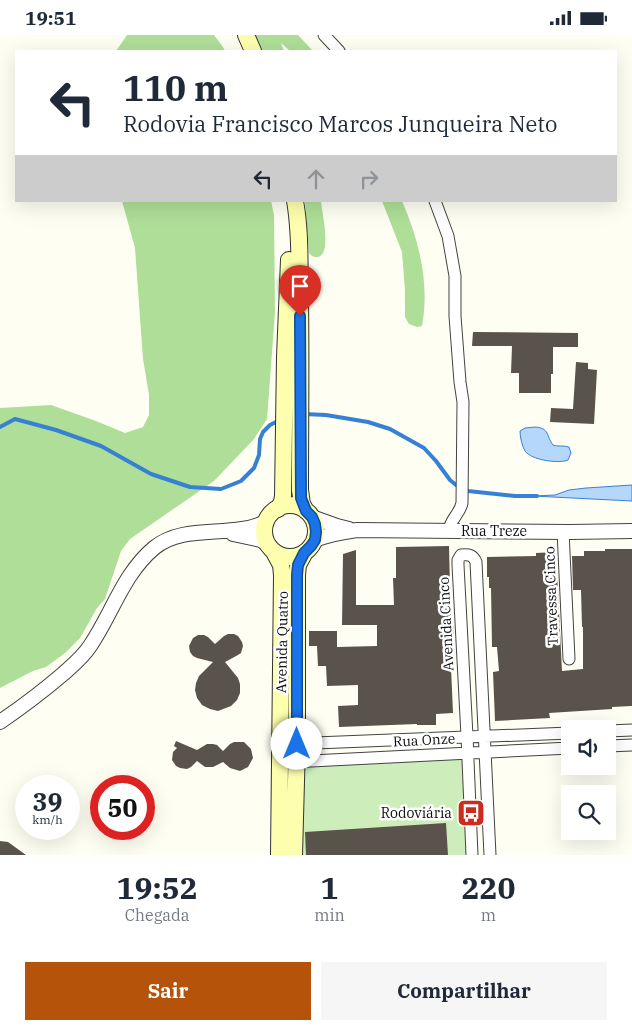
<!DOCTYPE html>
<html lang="pt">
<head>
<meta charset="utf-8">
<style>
  body { margin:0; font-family:"IBM Plex Serif",serif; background:#f6f6f7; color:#1f2937; height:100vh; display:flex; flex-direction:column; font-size:19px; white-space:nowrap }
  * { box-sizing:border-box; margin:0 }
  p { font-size:16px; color:#747a83 }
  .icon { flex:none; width:28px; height:28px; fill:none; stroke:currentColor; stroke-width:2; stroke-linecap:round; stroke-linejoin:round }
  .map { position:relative; height:820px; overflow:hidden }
  .sheet { display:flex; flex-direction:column; background:#fff; flex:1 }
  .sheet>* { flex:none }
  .banner { position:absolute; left:15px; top:15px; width:602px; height:152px; border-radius:0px; box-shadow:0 5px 20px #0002; background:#fff; color:#1f2937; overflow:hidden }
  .buttons { position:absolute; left:561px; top:685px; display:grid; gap:10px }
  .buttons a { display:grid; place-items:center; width:55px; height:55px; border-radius:0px; background:#fff; box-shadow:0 5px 20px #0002; font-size:25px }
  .speed { position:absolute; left:15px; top:740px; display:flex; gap:10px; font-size:25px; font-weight:700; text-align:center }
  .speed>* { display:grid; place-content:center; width:65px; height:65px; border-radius:50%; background:#fff; box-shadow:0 5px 20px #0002; line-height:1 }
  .speed small { font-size:12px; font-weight:400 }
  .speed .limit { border:8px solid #d22; background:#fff; color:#111 }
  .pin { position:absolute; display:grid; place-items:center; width:42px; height:42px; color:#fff; margin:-51px -21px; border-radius:50% 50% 50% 0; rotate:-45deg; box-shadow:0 0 5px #0007 }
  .pin .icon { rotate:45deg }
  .me { position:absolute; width:55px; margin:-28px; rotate:0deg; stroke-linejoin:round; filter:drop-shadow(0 0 4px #0008) }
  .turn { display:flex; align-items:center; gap:18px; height:105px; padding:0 25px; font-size:22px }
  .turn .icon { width:65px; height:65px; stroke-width:2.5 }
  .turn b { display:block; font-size:35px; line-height:42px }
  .lanes { display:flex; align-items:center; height:48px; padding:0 25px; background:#0003; justify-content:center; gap:25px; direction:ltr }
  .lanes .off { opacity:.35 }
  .eta { display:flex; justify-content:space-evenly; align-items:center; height:85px; text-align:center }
  .eta b { font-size:30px; font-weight:800; line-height:35px }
  .cta { display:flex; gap:10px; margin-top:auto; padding:10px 25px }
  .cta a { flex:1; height:58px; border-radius:0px; background:#b45309; color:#fff; font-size:20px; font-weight:800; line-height:58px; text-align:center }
  .cta a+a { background:#f6f6f7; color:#1f2937 }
  .status { display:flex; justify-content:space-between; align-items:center; height:35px; padding:0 25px; background:#fff; direction:ltr }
  .status svg { height:14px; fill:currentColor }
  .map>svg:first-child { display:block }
</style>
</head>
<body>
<div class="status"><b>19:51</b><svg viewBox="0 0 49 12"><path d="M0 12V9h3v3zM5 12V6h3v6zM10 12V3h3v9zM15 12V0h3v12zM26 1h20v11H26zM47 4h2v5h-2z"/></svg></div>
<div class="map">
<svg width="632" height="820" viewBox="0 0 632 820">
  <rect width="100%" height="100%" fill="#fffef3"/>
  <path fill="#cdedba" d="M468,718L473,820H294L296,727Z"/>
  <path fill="#aede98" d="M127,0H214L223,12L225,16H116Z
    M254,0H298L313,16H290L281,8L284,16H262Z
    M122,166H271L274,180L275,277L267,384L254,404L214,446L130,504L121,516L105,564L97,573L80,603L65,618L46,632L33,636L0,653V373L51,370L96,386L125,398L143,392L149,380V360L143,324L135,213Z
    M305,166H321C322,177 331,216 320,221C317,223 315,222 312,221L309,218Z
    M382,166H402C419,205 430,249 422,291L417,292L409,289L405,282V255L402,217Z"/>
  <path fill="#b5d7fa" stroke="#3781d5" d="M535,392C550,393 546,401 553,410C558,412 563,410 569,412L571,418L568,425C559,429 531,425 525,416C522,411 520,402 520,396L525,393Z
    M632,450V466L533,461L555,460L569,455L586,453Z"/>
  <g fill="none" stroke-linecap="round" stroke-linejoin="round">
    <path stroke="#3781d5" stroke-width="4" d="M304,379L326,380L368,387L390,394L424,413L436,426L450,445L456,450L468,456L515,461H537
      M0,392L15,384L56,395L101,411L151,439L190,452L221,454L241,446L254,433L259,420L260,404L263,397L270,390L280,385"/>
  </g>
  <path fill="#5a534c" d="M473,297L578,298V312H553V339H551V358H519V338H511L512,311H472Z
    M576,327L588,328V334L597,335L594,389L550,387L551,373L573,374Z
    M449,511L451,592L454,591V601L451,602L453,632H451L453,678L436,679V690H417V689L339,692L338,671L358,670V650L327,651L326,631H318L317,611H309V596H337V612L377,611V590H342L343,519L356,515V570H394L393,543H396V512Z
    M605,514H632V671L612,672V674L549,678L550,683L495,686L493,637L499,636L497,612H492L491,553H489V542H487V522L536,521V518L556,517L562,636L583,634V592H582L581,555H573L572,521H584V516H605Z
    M228,599H234L238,601L242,607L243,611L241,618L238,620L225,627L238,643L240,649V658L237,665L231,671L218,676L210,674L202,670L197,663L195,655L196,648L199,641L213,627L197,623L193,621L190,617L189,611L193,603L198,600H204L208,602L215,609L224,601Z
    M176,706L197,715L207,709H213L217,710L223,716L230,709L234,707H244L251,714L253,723L248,732L240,736L230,733L223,727L213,732H205L197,726L191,732L187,734L180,733L176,731L172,725L173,717L177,713L174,711Z
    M446,788L448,820H306L305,797Z
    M0,806L8,807L26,820H0Z"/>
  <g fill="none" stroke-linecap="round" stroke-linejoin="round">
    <defs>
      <path id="minor" d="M324,0L339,16
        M435,166L448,201L455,241V281L460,347L463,367L462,468C460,479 450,484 449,496
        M563,496L569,624
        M608,696L632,695
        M290,709L570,698
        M608,711L632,710
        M291,727L570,713
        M472,820L467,701L458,530V525L461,520C469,519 473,520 476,527L490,820"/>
      <path id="tertiary" d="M312,482L337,491L349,494
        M233,499L261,505L268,510
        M315,505C329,499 342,497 357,495L570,497L632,496
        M0,687C22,672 43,656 63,639C73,630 83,622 90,611C112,579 123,539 154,513C178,493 213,499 242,494C250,493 259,491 267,486"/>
      <path id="secondary" d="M246,0L253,16
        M295,166C301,199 299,232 300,265C301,328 300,392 300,455L302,469L306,476
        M264 496a26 26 0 1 1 52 0a26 26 0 1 1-52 0Z
        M278,474L282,467L283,461L285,322L289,225
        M274,517L281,530L282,540L279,820
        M294,820L297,709V540L298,530L305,517"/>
    </defs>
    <use href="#minor" stroke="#434343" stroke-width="13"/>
    <use href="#tertiary" stroke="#434343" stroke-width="16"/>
    <use href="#secondary" stroke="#323232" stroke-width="18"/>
    <use href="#minor" stroke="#fff" stroke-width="11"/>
    <use href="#tertiary" stroke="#fff" stroke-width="14"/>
    <use href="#secondary" stroke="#fdffae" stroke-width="16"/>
  </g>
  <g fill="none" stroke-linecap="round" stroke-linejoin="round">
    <defs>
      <path id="route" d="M297,709V540L298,530L304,518L311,511L315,505L316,497L315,489L312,482L306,476L301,463L300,281"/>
    </defs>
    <use href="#route" stroke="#114b97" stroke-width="12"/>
    <use href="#route" stroke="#1a73e8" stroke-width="9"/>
  </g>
  <defs>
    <symbol id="bus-square" viewBox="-11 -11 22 22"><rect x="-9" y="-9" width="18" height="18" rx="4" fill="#ca2d1f" stroke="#fff"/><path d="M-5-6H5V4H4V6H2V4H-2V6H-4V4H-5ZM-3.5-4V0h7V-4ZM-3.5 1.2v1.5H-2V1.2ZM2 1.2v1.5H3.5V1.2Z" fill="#fff"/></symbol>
  </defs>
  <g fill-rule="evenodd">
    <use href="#bus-square" x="455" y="762" width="32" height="32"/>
  </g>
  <g text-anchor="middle" stroke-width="5" stroke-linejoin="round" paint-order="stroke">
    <g font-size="14" fill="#101010" stroke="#fff">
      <text x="494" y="501">Rua Treze</text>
      <text transform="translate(551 561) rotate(-92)" y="5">Travessa Cinco</text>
      <text transform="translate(446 589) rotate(-93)" y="5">Avenida Cinco</text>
      <text transform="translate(282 607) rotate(-89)" y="5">Avenida Quatro</text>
      <text transform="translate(424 705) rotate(-3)" y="5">Rua Onze</text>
    </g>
    <g font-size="14" fill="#101010" stroke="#fff" text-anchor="end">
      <text x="452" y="783">Rodoviária</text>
    </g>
  </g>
</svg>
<div class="buttons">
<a><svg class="icon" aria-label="sound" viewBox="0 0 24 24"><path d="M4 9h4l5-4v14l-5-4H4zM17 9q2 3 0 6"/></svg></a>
<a><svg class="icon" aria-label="search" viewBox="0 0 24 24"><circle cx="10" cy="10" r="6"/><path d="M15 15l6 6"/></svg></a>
</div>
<div class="speed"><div>39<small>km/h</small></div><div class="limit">50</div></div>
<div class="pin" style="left:300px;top:281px;background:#d93025"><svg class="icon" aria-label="arrive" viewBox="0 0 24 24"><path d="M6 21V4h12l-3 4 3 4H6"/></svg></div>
<svg class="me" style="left:297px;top:709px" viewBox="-20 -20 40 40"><circle r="19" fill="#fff"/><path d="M0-13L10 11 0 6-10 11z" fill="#1a73e8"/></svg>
<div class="banner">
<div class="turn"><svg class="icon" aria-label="left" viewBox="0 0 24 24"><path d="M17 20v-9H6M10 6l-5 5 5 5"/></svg><div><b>110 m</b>Rodovia Francisco Marcos Junqueira Neto</div></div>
<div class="lanes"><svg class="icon" aria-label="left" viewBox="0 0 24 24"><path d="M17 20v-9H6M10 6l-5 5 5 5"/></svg><svg class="icon off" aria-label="ahead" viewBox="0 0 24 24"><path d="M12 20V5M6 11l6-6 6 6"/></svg><svg class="icon off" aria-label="right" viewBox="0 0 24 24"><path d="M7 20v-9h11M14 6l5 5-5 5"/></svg></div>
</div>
</div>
<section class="sheet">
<div class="eta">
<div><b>19:52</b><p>Chegada</p></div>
<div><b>1</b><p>min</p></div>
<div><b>220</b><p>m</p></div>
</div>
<div class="cta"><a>Sair</a><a>Compartilhar</a></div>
</section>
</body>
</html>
